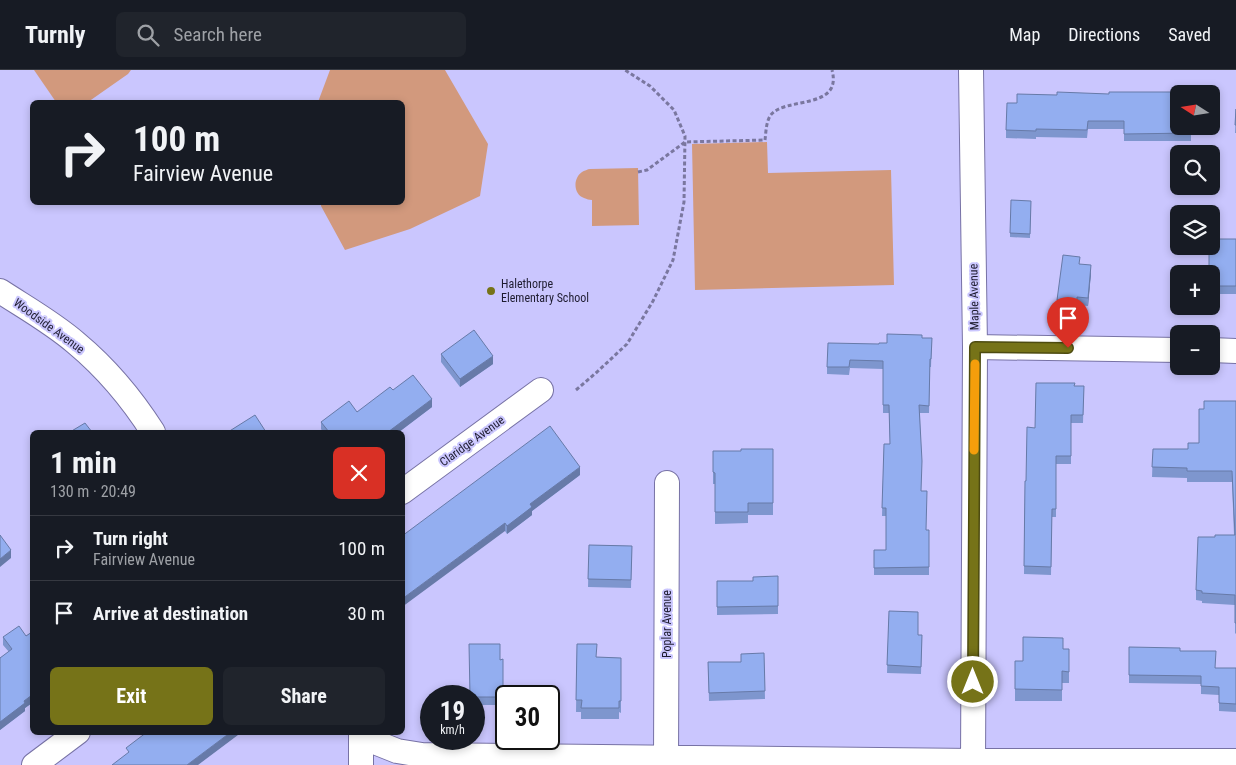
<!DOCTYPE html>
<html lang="en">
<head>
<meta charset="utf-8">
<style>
  body { margin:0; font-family:"Roboto Condensed",sans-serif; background:#20242c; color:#f1f3f6; height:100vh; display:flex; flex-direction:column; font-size:19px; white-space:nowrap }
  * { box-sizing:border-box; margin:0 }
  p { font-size:16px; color:#9ea1a6 }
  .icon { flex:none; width:28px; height:28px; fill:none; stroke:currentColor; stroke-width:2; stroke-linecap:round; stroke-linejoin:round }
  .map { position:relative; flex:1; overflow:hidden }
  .drawer { position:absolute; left:30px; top:360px; width:375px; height:305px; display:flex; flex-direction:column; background:#171b24; border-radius:8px; box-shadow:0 2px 8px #0003 }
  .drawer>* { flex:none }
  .top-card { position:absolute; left:30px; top:30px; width:375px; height:105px; border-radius:8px; box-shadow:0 2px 8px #0003; background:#171b24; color:#f1f3f6; overflow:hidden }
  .needle { width:32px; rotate:282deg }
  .tools { position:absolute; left:1170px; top:15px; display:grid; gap:10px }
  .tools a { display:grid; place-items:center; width:50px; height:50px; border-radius:8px; background:#171b24; box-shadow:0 2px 8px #0003; font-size:25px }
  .speed { position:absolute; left:420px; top:615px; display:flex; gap:10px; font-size:25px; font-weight:700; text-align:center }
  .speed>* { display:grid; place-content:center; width:65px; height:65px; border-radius:50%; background:#171b24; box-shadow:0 2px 8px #0003; line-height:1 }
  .speed small { font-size:12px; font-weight:400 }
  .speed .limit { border:2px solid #111; border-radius:8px; background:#fff; color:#111 }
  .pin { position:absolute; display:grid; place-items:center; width:42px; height:42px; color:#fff; margin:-51px -21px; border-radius:50% 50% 50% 0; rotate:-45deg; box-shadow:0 0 5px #0007 }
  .pin .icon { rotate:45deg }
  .me { position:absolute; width:55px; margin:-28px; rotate:0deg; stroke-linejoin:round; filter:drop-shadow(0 0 4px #0008) }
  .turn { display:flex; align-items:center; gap:18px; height:105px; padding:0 20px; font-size:22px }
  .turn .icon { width:65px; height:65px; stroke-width:2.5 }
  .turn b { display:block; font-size:35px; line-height:42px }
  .round { display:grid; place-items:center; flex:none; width:52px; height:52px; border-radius:8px; background:#20242c }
  .overview { display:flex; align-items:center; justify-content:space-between; height:85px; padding:0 20px }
  h1 { font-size:30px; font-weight:700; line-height:38px }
  .action { display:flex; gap:10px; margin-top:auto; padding:10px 20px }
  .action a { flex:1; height:58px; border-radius:8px; background:#767318; color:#fff; font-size:20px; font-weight:700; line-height:58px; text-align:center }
  .action a+a { background:#20242c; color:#f1f3f6 }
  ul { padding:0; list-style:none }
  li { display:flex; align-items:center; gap:15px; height:65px; padding:0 20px; border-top:1px solid #363941 }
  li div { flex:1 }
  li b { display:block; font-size:19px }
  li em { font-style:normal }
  header { display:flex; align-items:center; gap:30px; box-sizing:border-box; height:70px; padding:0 25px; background:#171b24; border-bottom:1px solid #363941 }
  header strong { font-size:24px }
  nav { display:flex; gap:28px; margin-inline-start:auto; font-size:18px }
  .search { width:350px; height:45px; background:#20242c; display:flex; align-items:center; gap:12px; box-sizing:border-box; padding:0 18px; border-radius:8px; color:#9ea1a6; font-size:19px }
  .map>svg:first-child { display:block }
</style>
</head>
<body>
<header>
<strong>Turnly</strong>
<div class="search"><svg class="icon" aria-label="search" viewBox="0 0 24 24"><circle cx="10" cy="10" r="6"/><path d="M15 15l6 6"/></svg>Search here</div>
<nav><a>Map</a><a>Directions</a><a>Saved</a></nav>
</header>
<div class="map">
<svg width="1236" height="695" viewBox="0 0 1236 695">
  <rect width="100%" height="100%" fill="#cac6fe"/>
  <path fill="#d2997d" d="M34,0H131L128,4L88,32H56Z
    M330,0H445L488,74L480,126L410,159L345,180L321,136V133L402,132V32H318Z
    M767,72L768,103L891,100L894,215L695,220L692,74Z
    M638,98L639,155L592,156V130C589,130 587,129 584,128C573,124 573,108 582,102C584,101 588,99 590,99Z"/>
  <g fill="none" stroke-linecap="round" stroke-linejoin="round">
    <defs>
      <path id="street" d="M971,0L975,277L973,695
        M0,221C26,238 53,253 76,273C106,298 132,329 153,362
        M975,277L1179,280
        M1211,280L1236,281
        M402,422L541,320
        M366,662L377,673L397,681L422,685L973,691H1236
        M34,695L78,662
        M361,695V662
        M666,695L667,413"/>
    </defs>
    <use href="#street" stroke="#7772a5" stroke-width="26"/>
    <path stroke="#7a779f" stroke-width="3" stroke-dasharray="4 2.5" stroke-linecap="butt" d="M638,102L647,100L685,72L765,70C766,62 766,53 770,46C783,26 843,41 832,0
      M576,320L597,302L627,274L653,231L673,190L684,132L685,66L674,40L650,16L625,0"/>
    <use href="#street" stroke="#fff" stroke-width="24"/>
  </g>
  <path fill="#7e96ce" d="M1109,24H1180L1191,56V71H1124V59H1088L1087,68L1036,67V69L1006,68V60L1017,33Z
    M1236,39V63H1235Z
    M1031,131L1030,168L1010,167V163Z
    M1236,169V224H1211V204Z
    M1080,194L1091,203L1088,236L1077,235V240L1057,238V230Z
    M922,268H932L931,297H930L929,343H920L921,421L926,460H929V505H874V480H886V446H882L884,374H890L889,343H883V299L850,298L849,305L827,304V297L879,274Z
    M441,284L493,294L460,317L441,292Z
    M1084,316L1083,353H1071V394H1056V447H1052L1051,505L1024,504L1025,411H1026L1035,358Z
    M393,320L432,337L399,362H323L321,359V352L357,342Z
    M1236,331V564L1235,563V535L1202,533V531L1196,530V520L1215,467L1234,465L1232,412H1187V408L1152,407L1153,379H1188L1199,373L1204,339Z
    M773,379V445H748V453L715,454V414H713V381H741Z
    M580,405L532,441V445L507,464L505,461L402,466Z
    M589,475L632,476L631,518L588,517Z
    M778,506V544L717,545V511H753Z
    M889,541L918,565H922L921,604L887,603Z
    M32,562V633L25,638V641L0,660V588L9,582L3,575V567L26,566Z
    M577,574L596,587L621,588V643L619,642V649H581V642H576Z
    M1129,577L1180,581L1216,598H1236V642L1219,641V625L1201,624V614L1129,613Z
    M1063,579H1069V613H1062V631H1015V591H1023Z
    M764,583L765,629L709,631L708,592H741Z
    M503,589V628H501V635H474V626L500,590Z"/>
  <path fill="#677aa8" d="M1091,195V203L1088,236V228Z
    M493,286V294L460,317V309Z
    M432,329V337L399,362H388Z
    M580,397V405L532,441V445L507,464V456L530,434Z
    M505,453V461L402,537V529Z
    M11,480V488L0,497V489Z
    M32,625V633L25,638V641L0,660V652L24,631Z
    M231,662H242L198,695H187Z"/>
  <path fill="#93aef0" stroke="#677aa8" d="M1057,22L1109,24V22H1180V24H1179V56H1191V63L1124,64V51H1088L1087,60L1036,59V61L1006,60L1007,33H1017V24L1057,25Z
    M1236,39V55H1235Z
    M1011,130L1031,131L1030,164L1010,163Z
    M1211,169H1236V216H1211V204H1209V176H1211Z
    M1063,185L1080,187L1079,194L1091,195L1088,228L1077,227V232L1057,230Z
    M474,260L493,286L460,309L441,284Z
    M887,264L922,265V268H932L931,289H930L929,336L919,335L922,391L921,421H927L926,460H929V497L874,498V480H886V438H882L884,374H890L889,335H883V291L850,290L849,297H827L828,273L879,274V273H887Z
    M413,305L432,329L388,362H329L321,352L349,331L357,342L390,317L393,320Z
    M1036,313H1075L1074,316H1084L1083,345H1071V386H1056V439H1052L1051,497L1024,496L1025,411H1026L1027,357L1035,358Z
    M1204,331H1236V553H1235V525L1202,523V521L1196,520L1198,467H1215V465H1235L1232,401H1187V398L1152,397L1153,379H1188V373H1199V339H1204Z
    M255,345L266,362H228Z
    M85,353L92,362H70Z
    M550,356L580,397L530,434L532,437L507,456L505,453L402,529V466Z
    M741,379H773V433H748V442H715V403L713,402V381H741Z
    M0,465L11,480L0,489Z
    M589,475L632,476L631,510L588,509Z
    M778,506V536L717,537V511H753V507Z
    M889,541L918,542V565H922L921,597L887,595Z
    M19,556L26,566L32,562V625L24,631L25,633L0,652V588L12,579L3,567Z
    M1023,567L1063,568V579H1069V602L1062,601V620L1015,619V591H1023Z
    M469,574H500V590L503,589V620H501V627H474V626H470Z
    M577,574H597L596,587L621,588V631H619V638H581L582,630H576Z
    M1129,577L1180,578V581H1216L1215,598H1236V634L1219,633V617L1201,616V606L1129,605Z
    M764,583L765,621L709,623L708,592H741V584Z
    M147,662H231L187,695H112L129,682L126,678Z"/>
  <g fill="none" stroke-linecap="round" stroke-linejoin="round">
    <defs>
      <path id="route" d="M973,612L975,277L1068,278"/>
    </defs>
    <use href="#route" stroke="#4d4b10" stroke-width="12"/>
    <use href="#route" stroke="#767318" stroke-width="9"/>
    <path stroke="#f59e0b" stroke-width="9" d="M974,380L975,294"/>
  </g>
  <circle fill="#767318" stroke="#cac6fe" stroke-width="2" cx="491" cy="221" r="5"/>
  <g text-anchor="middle" stroke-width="4" stroke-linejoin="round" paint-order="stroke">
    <g font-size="12" fill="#1e1c30" stroke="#cac6fe" text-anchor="start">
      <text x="501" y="218">Halethorpe<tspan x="501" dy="14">Elementary School</tspan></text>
    </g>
    <g font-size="12" fill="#1e1c30" stroke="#cac6fe">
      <text transform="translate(974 227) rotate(-91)" y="4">Maple Avenue</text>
      <text transform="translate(49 256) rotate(36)" y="4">Woodside Avenue</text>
      <text transform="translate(472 371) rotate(-36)" y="4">Claridge Avenue</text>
      <text transform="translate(667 554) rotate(-90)" y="4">Poplar Avenue</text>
    </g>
  </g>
</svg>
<div class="tools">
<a><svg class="needle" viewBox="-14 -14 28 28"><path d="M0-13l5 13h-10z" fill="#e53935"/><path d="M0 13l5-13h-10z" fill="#9ea1a6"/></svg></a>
<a><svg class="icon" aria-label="search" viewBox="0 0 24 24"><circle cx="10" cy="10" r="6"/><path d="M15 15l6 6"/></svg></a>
<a><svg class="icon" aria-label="layers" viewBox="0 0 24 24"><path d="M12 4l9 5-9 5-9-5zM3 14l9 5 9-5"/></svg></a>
<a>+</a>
<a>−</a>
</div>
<div class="speed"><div>19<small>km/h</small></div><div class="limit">30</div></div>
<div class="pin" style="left:1068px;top:278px;background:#d93025"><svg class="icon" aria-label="arrive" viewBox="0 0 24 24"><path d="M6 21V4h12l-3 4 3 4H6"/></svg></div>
<svg class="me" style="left:973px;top:612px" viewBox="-20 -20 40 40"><circle r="17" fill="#767318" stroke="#fff" stroke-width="3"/><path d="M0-11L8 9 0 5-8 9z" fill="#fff"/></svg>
<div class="top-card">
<div class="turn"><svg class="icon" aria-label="right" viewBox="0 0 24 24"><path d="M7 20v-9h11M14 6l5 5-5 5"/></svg><div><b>100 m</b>Fairview Avenue</div></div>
</div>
<section class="drawer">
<div class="overview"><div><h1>1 min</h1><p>130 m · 20:49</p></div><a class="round" style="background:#d93025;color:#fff"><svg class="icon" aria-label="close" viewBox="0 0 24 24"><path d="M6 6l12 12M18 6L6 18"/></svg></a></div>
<ul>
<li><svg class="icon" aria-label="right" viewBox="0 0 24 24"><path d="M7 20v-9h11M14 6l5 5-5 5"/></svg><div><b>Turn right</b><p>Fairview Avenue</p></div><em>100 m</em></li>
<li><svg class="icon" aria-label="arrive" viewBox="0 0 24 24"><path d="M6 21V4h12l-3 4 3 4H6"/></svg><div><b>Arrive at destination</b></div><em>30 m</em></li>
</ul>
<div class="action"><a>Exit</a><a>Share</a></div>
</section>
</div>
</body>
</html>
